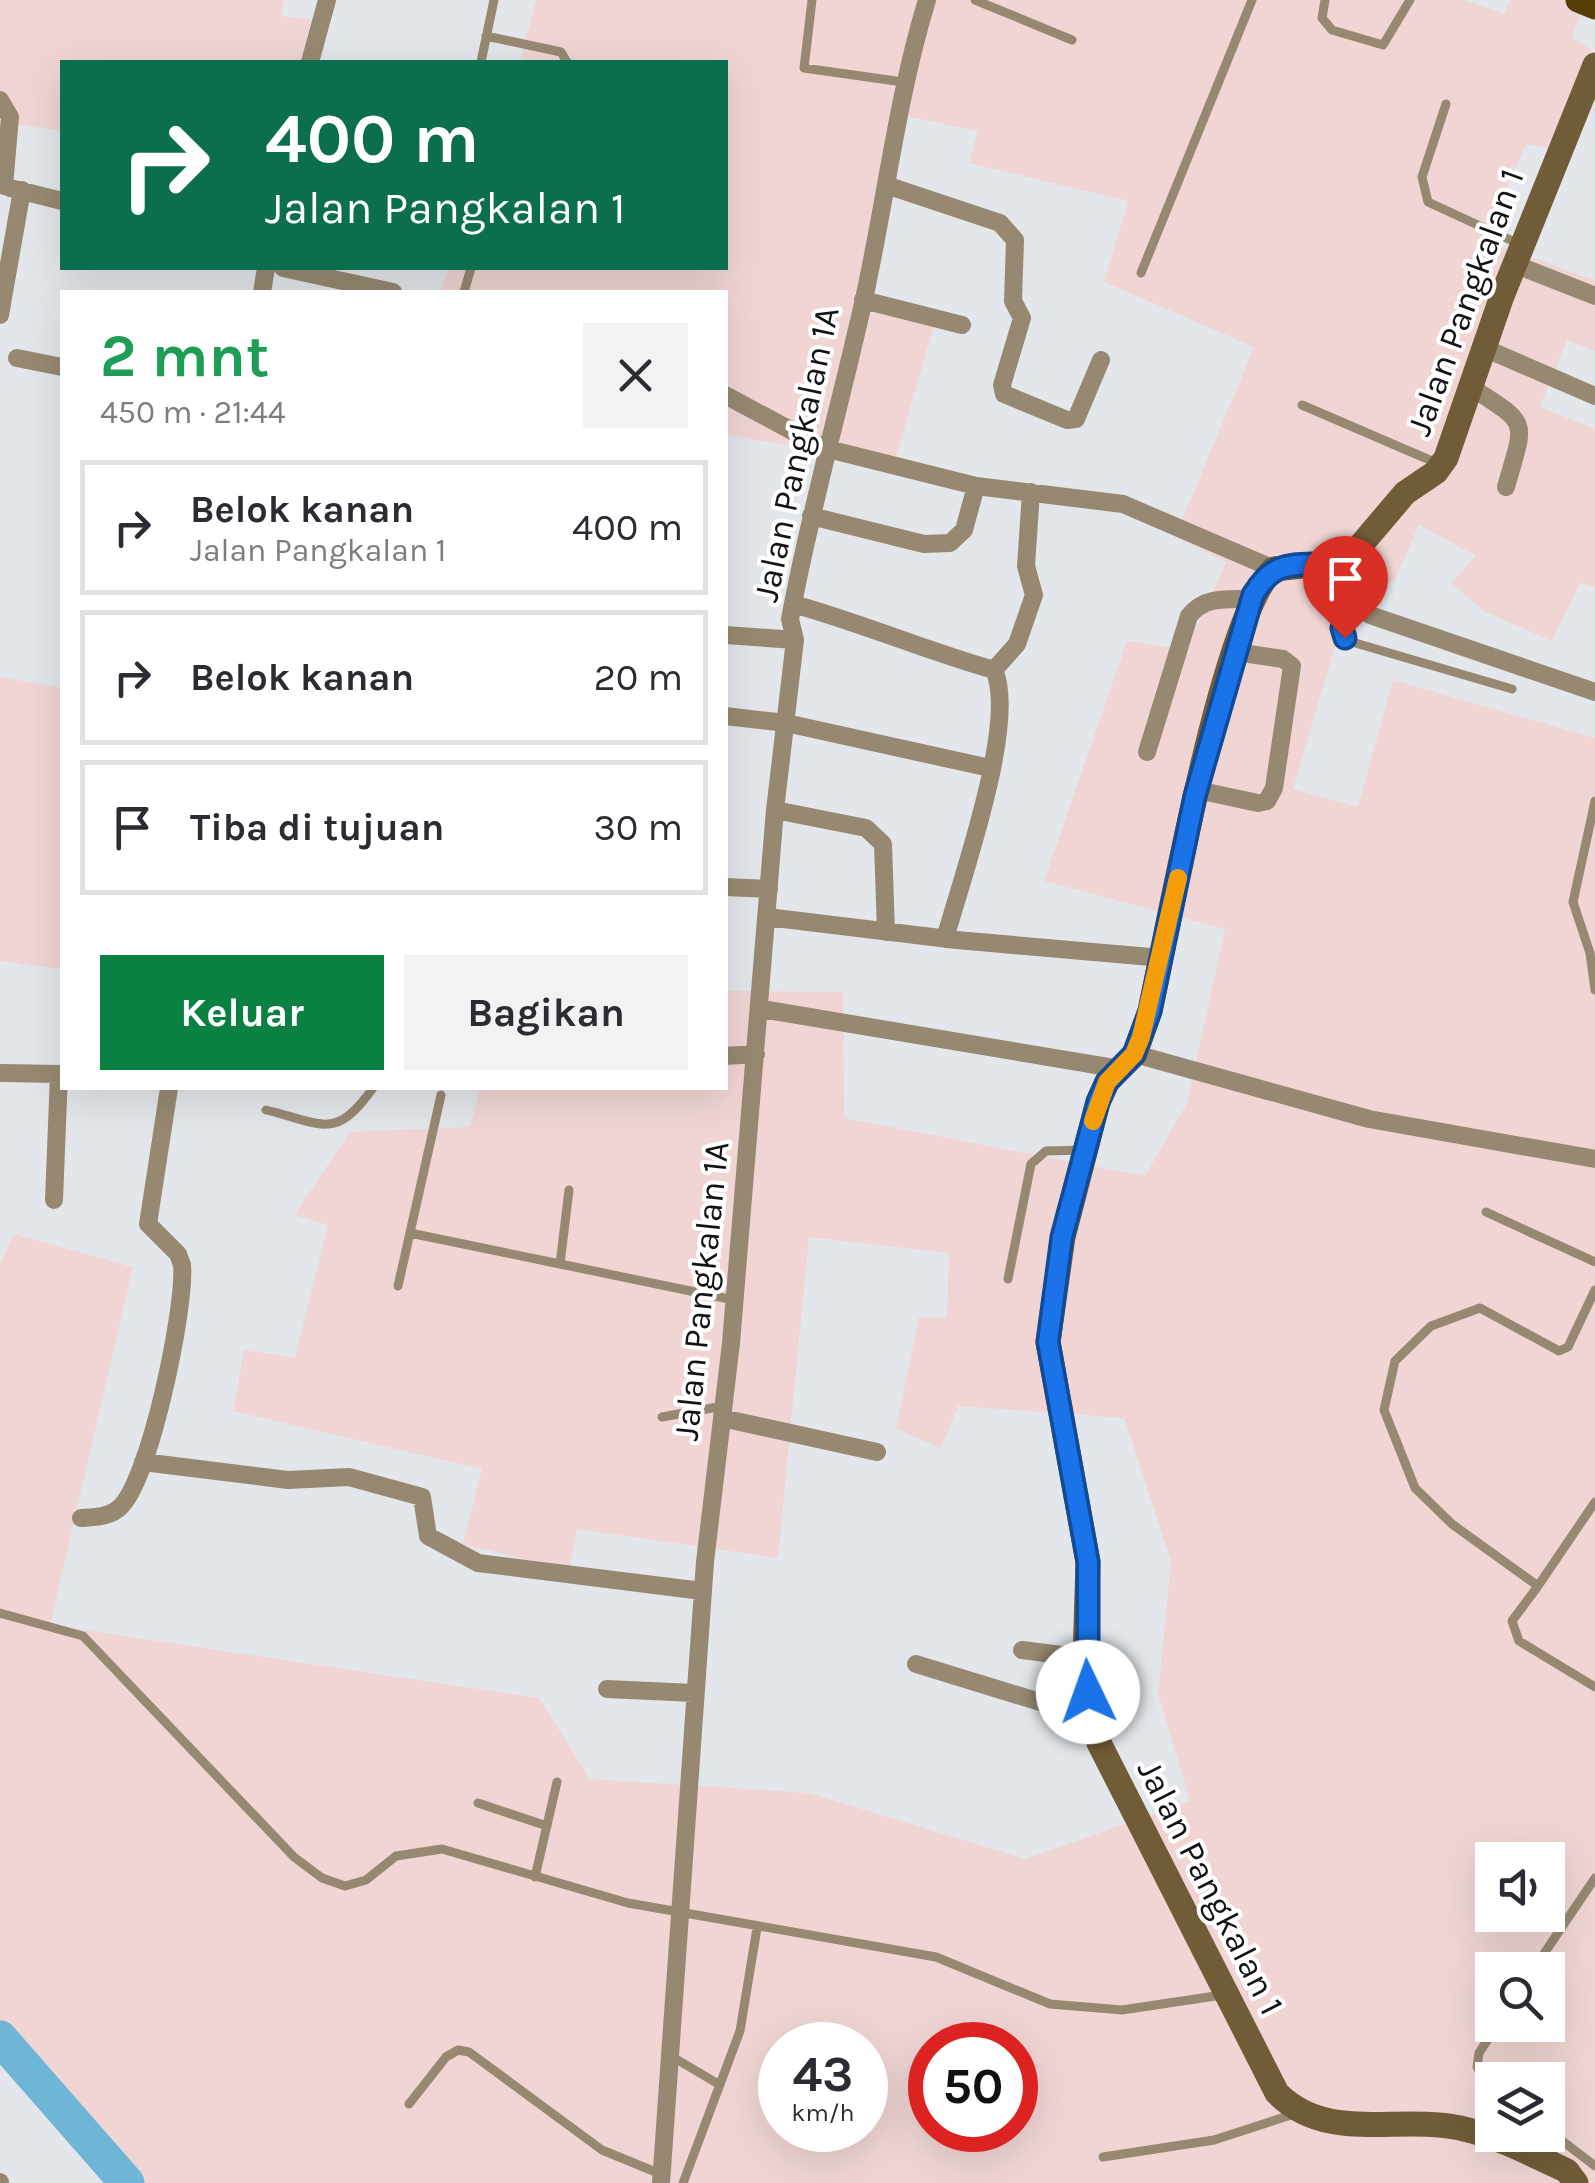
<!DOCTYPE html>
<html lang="id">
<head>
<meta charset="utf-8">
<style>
  body { margin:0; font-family:Karla,sans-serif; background:#f2f2f3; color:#2b2b33; height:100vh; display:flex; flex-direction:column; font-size:38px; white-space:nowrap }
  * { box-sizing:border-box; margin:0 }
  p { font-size:32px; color:#7c7c81 }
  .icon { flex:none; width:55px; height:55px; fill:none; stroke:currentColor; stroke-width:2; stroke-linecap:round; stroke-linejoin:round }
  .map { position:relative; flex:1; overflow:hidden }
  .drawer { position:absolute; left:60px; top:290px; width:668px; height:800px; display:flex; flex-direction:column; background:#fff; border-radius:0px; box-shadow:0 10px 40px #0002 }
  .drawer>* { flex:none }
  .top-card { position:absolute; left:60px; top:60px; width:668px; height:210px; border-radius:0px; box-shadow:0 10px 40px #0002; background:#0b6e4f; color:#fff; overflow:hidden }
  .controls { position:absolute; left:1475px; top:1842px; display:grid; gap:20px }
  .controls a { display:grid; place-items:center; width:90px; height:90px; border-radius:0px; background:#fff; box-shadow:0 10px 40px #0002; font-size:50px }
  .speed { position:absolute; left:758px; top:2022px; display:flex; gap:20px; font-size:50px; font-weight:700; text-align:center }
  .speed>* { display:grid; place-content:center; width:130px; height:130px; border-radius:50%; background:#fff; box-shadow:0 10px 40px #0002; line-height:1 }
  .speed small { font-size:25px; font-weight:400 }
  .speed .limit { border:15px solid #d22; background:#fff; color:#111 }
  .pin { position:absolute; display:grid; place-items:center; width:85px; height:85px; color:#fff; margin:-102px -42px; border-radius:50% 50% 50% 0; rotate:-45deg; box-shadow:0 0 10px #0007 }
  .pin .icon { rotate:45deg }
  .me { position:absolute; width:110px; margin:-55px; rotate:357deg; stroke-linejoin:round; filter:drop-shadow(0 0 8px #0008) }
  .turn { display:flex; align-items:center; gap:35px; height:210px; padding:0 40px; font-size:45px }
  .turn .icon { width:130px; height:130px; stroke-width:2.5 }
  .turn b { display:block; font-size:70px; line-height:85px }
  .round { display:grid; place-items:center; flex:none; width:105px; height:105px; border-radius:0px; background:#f2f2f3 }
  .summary { display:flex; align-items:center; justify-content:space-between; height:170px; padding:0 40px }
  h1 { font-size:60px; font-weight:700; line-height:75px; color:#1e9e55 }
  .primary-button { display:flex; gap:20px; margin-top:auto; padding:20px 40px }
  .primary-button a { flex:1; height:115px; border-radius:0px; background:#0b8043; color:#fff; font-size:40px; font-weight:700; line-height:115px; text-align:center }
  .primary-button a+a { background:#f2f2f3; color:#2b2b33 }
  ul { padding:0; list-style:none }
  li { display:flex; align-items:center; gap:30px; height:135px; margin:0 20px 15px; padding:0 20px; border:5px solid #e1e1e2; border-radius:0px }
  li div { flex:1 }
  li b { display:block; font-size:38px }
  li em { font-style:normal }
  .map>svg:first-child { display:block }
</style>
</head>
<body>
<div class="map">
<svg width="1595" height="2183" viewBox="0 0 1595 2183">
  <rect width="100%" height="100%" fill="#e3e7eb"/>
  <path fill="#f0d5d4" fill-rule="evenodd" d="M0,0H284L281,16L311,19L301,62H62V131L0,122Z
    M536,0H1465L1504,14L1510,0H1586L1572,38L1592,50L1550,148L1526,144L1484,240L1595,280V351L1567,340L1540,407L1595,429V587L1580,583L1552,641L1485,612L1451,583L1476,556L1419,525L1395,579L1344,617L1293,789L1358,807L1393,680L1595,738V2183H127L0,2038V1264L14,1234L133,1267L50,1625L539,1698L590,1779L809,1793L1025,1859L1190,1801L1158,1694L1171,1561L1124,1418L958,1406L941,1448L896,1429L919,1317L947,1318L949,1253L809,1237L778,1558L577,1529L569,1570L463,1544L482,1469L233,1411L244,1350L295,1358L328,1225L294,1215L350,1132L470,1127L480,1088H725V991L843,992L844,1118L1145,1176L1187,1103L1225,929L1044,881L1127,641L1186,650L1226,562L1175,537L1254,347L1104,282L1128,201L969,163L978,131L895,114L854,309L934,325L894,464L725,434V292H440L449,268H725V62H520ZM1492,1860H1548V1915H1492ZM1492,1970H1548V2025H1492ZM780,2045H865V2130H780ZM930,2045H1015V2130H930ZM1492,2080H1548V2135H1492Z
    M0,677L62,688V969L0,961Z"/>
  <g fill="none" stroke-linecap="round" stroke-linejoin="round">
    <path stroke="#6eb5d6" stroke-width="35" d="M0,2038L127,2183"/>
    <path stroke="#978971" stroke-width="9" d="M812,0L804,68L903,82
      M975,0L1072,40
      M1325,0L1322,18L1332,30L1383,45L1410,0
      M486,36L561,52L567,62
      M481,62L494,0
      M1446,104L1422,177L1428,202L1519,244
      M1141,273L1252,0
      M464,292L471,268
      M1302,405L1439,464
      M1353,600L1342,628L1352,642L1512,689
      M1595,801L1573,902L1590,953L1595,990
      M266,1110C324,1124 335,1141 373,1088
      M1486,1212L1595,1262
      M410,1233L560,1264L569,1190
      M560,1264L734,1300
      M1008,1279L1031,1164L1046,1151L1083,1150
      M398,1286L441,1095
      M1595,1290L1568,1347L1559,1351L1480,1308L1431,1326L1395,1361L1384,1410L1415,1488L1452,1524L1538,1586L1512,1621L1519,1641L1595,1687
      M662,1417L723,1406
      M1538,1586L1595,1502
      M0,1613L83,1636L294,1857L322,1878L345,1886L366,1880L396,1856L442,1849L628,1903L936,1957L1050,2004L1122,2010L1222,1995
      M478,1803L547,1826
      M535,1877L557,1782
      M1533,1970L1595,1878
      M671,2056L720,2085
      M1492,2090L1477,2067L1479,2053L1497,2025
      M409,2104L446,2057L458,2050L469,2052L602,2150L663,2175
      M1548,2130L1595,2166
      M1103,2157L1214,2140L1294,2114
      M683,2183L740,2031L757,1928"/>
    <path stroke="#978971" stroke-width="18" d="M310,62L327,0
      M0,100L10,117L4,186
      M886,185L1000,223L1015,240L1013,301L1022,318L1002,385L1004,394L1067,420L1076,419L1101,360
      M10,188L62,201
      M1514,264L1595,296
      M283,268L393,292
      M262,292L266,268
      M863,300L962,325
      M0,315L22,190
      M1484,348L1595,396
      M17,358L62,367
      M1471,387C1531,426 1525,419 1506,487
      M725,395L824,448L976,486L1123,504L1274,569
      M811,516L924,544L950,543L964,530L976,486
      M1332,563L1353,600L1370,615L1595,692
      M793,604C862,623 926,651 994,670L1017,644L1034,595L1026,566L1031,492
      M725,635L795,640
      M725,716L786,723L990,768
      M1147,752L1189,616C1204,596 1228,599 1252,599
      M1197,790L1258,803L1267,801L1274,788L1292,666L1283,659L1236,652
      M775,810L866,828L883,844L886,932
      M725,887L769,889
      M767,917L957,940L1162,958
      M945,939C961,880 1018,722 994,670
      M762,1009L1120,1069
      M1135,1054L1369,1119L1595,1159
      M725,1056L756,1054
      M0,1073L62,1074
      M54,1200L59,1074
      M722,1418L877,1452
      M143,1462L288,1480L349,1477L422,1497L428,1536L478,1563L702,1591
      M81,1518C94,1517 108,1517 118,1509C149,1486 186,1306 182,1265L178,1254L148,1224L169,1088
      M1022,1650L1085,1658
      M916,1664L1092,1718
      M607,1689L694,1693
      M0,2182V2183
      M661,2183L705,1562L731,1343L775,810L795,640L790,619C810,511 840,406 864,299C886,199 897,98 927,0"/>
    <path stroke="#715c38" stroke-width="25" d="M1576,2183L1567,2171C1533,2155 1497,2136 1460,2128C1395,2115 1327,2143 1277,2093L1099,1743L1092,1718L1085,1658L1088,1562L1048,1342L1063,1237L1098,1102L1107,1082L1135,1054L1150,1011C1167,934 1225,607 1274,569L1332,563L1355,552L1405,493L1436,472L1446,458L1502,296L1595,65"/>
    <path stroke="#563d09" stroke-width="25" d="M1578,0L1595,7"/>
  </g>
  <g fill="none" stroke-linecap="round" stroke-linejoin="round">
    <defs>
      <path id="route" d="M1088,1692V1562L1048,1342L1062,1237L1098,1102L1107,1082L1134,1054L1150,1011L1195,796L1253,595C1275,558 1294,566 1332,563L1353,600L1342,628L1345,638"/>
    </defs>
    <use href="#route" stroke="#114b97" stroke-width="25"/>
    <use href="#route" stroke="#1a73e8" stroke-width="18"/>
    <path stroke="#f59e0b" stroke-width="18" d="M1093,1121L1107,1082L1134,1054L1141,1037L1178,878"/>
  </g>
  <g text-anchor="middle" stroke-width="8" stroke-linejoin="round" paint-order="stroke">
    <g font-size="35" fill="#121314" stroke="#fff">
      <text transform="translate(1465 302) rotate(-70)" y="12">Jalan Pangkalan 1</text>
      <text transform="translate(796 454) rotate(-78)" y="12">Jalan Pangkalan 1A</text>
      <text transform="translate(701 1291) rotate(-84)" y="12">Jalan Pangkalan 1A</text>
      <text transform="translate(1211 1887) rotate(63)" y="12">Jalan Pangkalan 1</text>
    </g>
  </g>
</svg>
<div class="controls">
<a><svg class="icon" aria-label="sound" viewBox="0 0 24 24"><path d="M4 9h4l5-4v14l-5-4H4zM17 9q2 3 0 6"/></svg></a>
<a><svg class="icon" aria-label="search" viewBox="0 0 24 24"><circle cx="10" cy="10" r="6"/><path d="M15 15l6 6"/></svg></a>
<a><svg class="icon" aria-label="layers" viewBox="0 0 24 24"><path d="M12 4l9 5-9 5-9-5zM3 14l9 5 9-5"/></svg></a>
</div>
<div class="speed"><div>43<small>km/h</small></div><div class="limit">50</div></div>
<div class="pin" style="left:1345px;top:638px;background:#d93025"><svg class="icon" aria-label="arrive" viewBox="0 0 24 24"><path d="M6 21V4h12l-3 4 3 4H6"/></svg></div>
<svg class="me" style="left:1088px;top:1692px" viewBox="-20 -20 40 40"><circle r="19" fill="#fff"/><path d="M0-13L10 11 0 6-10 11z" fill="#1a73e8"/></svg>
<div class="top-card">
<div class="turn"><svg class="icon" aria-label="right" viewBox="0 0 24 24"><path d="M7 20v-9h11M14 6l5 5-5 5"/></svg><div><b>400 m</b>Jalan Pangkalan 1</div></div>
</div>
<section class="drawer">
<div class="summary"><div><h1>2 mnt</h1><p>450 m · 21:44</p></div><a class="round"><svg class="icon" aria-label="close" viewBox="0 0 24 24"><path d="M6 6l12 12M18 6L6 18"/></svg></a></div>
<ul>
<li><svg class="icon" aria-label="right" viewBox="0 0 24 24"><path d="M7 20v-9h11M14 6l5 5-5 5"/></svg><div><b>Belok kanan</b><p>Jalan Pangkalan 1</p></div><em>400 m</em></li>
<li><svg class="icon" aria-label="right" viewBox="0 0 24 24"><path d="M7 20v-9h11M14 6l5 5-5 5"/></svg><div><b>Belok kanan</b></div><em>20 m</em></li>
<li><svg class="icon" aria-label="arrive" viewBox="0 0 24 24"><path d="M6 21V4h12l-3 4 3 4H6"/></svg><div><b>Tiba di tujuan</b></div><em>30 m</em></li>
</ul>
<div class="primary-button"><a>Keluar</a><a>Bagikan</a></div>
</section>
</div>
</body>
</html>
